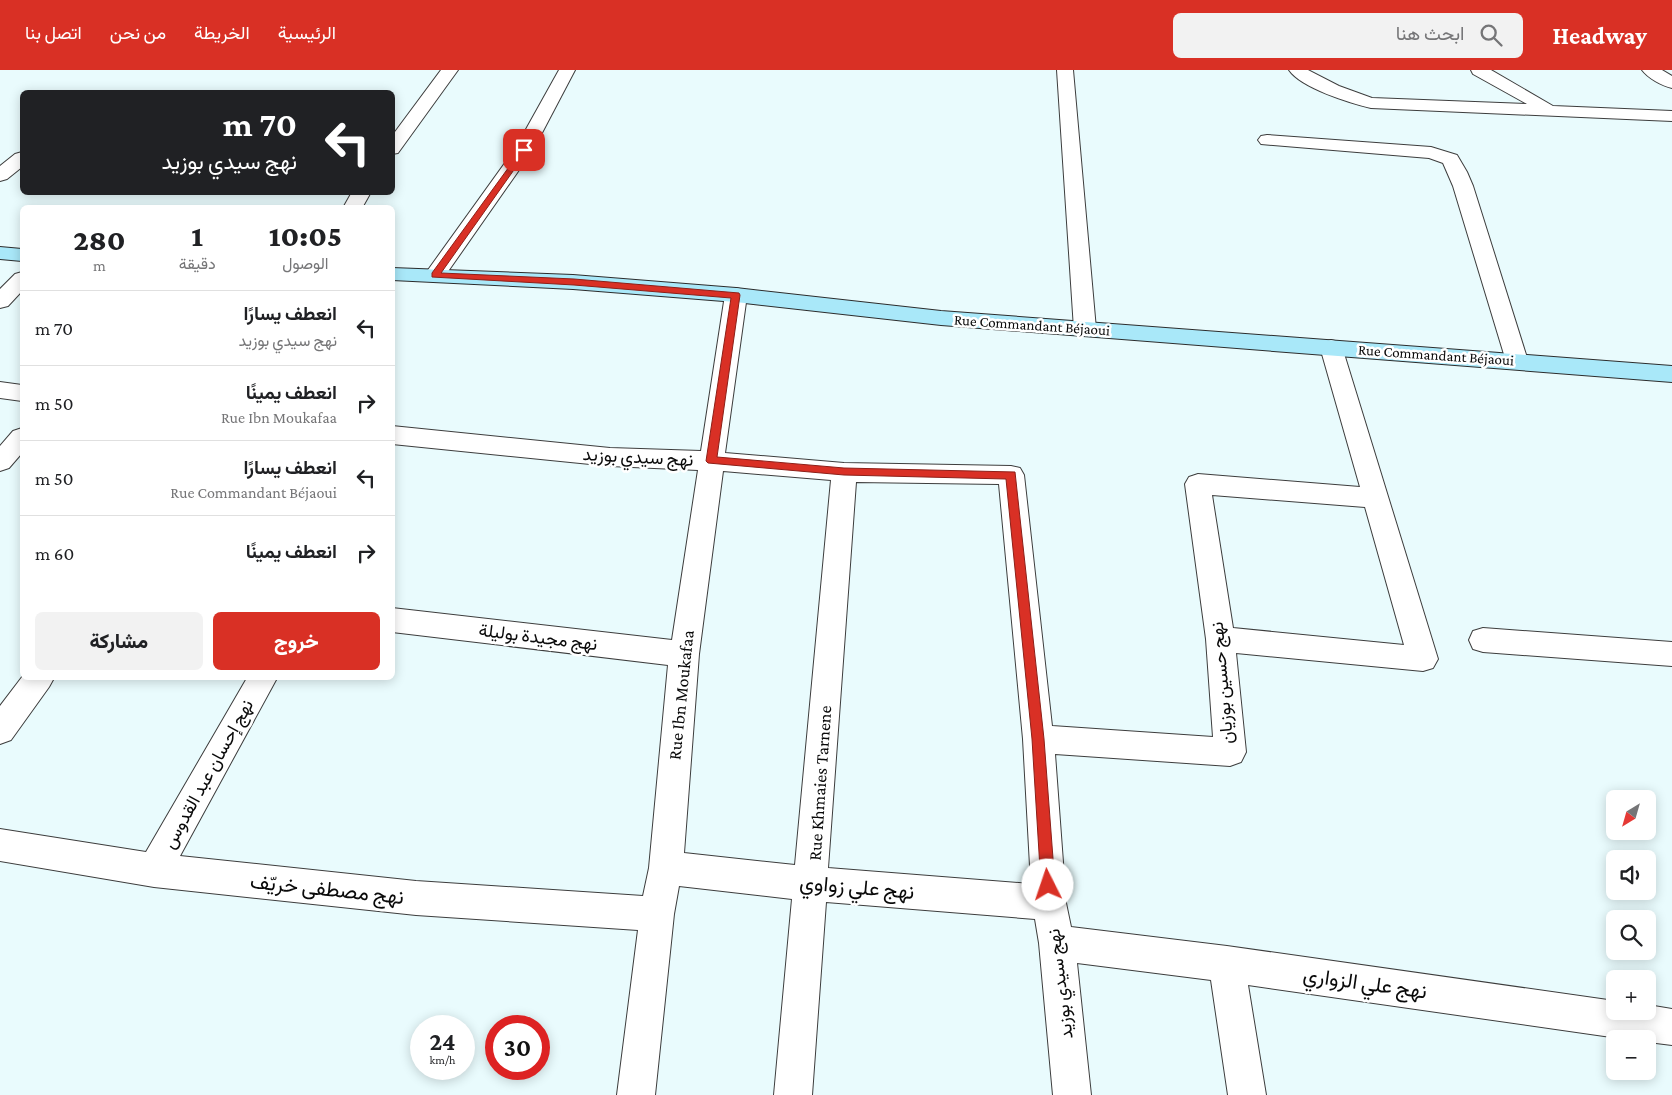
<!DOCTYPE html>
<html lang="ar">
<head>
<meta charset="utf-8">
<style>
  body { margin:0; font-family:"Crimson Pro",Vazirmatn,serif; background:#f2f2f2; color:#202124; direction:rtl; height:100vh; display:flex; flex-direction:column; font-size:19px; white-space:nowrap }
  * { box-sizing:border-box; margin:0 }
  p { font-size:16px; color:#757577 }
  .icon { flex:none; width:28px; height:28px; fill:none; stroke:currentColor; stroke-width:2; stroke-linecap:round; stroke-linejoin:round }
  .map { position:relative; flex:1; overflow:hidden; direction:ltr }
  .sheet { position:absolute; left:20px; top:135px; width:375px; height:475px; display:flex; flex-direction:column; background:#fff; border-radius:8px; box-shadow:0 2px 12px #0003; direction:rtl }
  .sheet>* { flex:none }
  .guide { position:absolute; left:20px; top:20px; width:375px; height:105px; border-radius:8px; box-shadow:0 2px 12px #0003; direction:rtl; background:#202124; color:#fff; overflow:hidden }
  .needle { width:32px; rotate:217deg }
  .fabs { position:absolute; left:1606px; top:720px; display:grid; gap:10px }
  .fabs a { display:grid; place-items:center; width:50px; height:50px; border-radius:8px; background:#fff; box-shadow:0 2px 12px #0003; font-size:25px }
  .speed { position:absolute; left:410px; top:945px; display:flex; gap:10px; font-size:25px; font-weight:700; text-align:center }
  .speed>* { display:grid; place-content:center; width:65px; height:65px; border-radius:50%; background:#fff; box-shadow:0 2px 12px #0003; line-height:1 }
  .speed small { font-size:12px; font-weight:400 }
  .speed .limit { border:8px solid #d22; background:#fff; color:#111 }
  .pin { position:absolute; display:grid; place-items:center; width:42px; height:42px; color:#fff; margin:-21px; border-radius:10px; box-shadow:0 2px 8px #0006 }
  .me { position:absolute; width:55px; margin:-28px; rotate:356deg; stroke-linejoin:round; filter:drop-shadow(0 0 4px #0008) }
  .turn { display:flex; align-items:center; gap:18px; height:105px; padding:0 15px; font-size:22px }
  .turn .icon { width:65px; height:65px; stroke-width:2.5 }
  .turn b { display:block; font-size:35px; line-height:42px }
  .eta { display:flex; justify-content:space-evenly; align-items:center; height:85px; text-align:center }
  .eta b { font-size:30px; font-weight:800; line-height:35px }
  .cta { display:flex; gap:10px; margin-top:auto; padding:10px 15px }
  .cta a { flex:1; height:58px; border-radius:8px; background:#d93025; color:#fff; font-size:20px; font-weight:800; line-height:58px; text-align:center }
  .cta a+a { background:#f2f2f2; color:#202124 }
  ul { padding:0; list-style:none }
  li { display:flex; align-items:center; gap:15px; height:75px; padding:0 15px; border-top:1px solid #e0e0e0 }
  li div { flex:1 }
  li b { display:block; font-size:19px }
  li em { font-style:normal }
  header { display:flex; align-items:center; gap:30px; box-sizing:border-box; height:70px; padding:0 25px; background:#d93025; color:#fff }
  header strong { font-size:24px }
  nav { display:flex; gap:28px; margin-inline-start:auto; font-size:18px }
  .search { width:350px; height:45px; background:#f2f2f2; display:flex; align-items:center; gap:12px; box-sizing:border-box; padding:0 18px; border-radius:8px; color:#757577; font-size:19px }
  .map>svg:first-child { display:block }
</style>
</head>
<body>
<header>
<strong>Headway</strong>
<div class="search"><svg class="icon" aria-label="search" viewBox="0 0 24 24"><circle cx="10" cy="10" r="6"/><path d="M15 15l6 6"/></svg>ابحث هنا</div>
<nav><a>الرئيسية</a><a>الخريطة</a><a>من نحن</a><a>اتصل بنا</a></nav>
</header>
<div class="map">
<svg width="1672" height="1025" viewBox="0 0 1672 1025">
  <rect width="100%" height="100%" fill="#e9fbfd"/>
  <g fill="none" stroke-linecap="round" stroke-linejoin="round">
    <defs>
      <path id="street" d="M441,0H458L398,83L392,84V66Z
        M559,0H575L533,80L442,210L435,211L428,210L425,205L428,200L515,79Z
        M1057,0H1073L1096,259L1093,264L1085,266L1077,264L1074,259Z
        M1289,0H1308L1339,16L1372,28L1527,34L1473,4L1471,0H1491L1553,36L1672,41V51L1371,38C1350,33 1301,18 1289,0Z
        M1642,0H1662L1672,6V18C1662,16 1648,8 1642,0Z
        M1267,65L1431,77L1457,85L1467,102L1473,116L1528,291L1525,296L1517,299L1509,296L1506,291L1453,116L1443,93L1429,88L1261,74L1258,70L1261,66Z
        M22,82V97L7,109L0,111V96L15,84Z
        M352,122H371L362,138H343Z
        M22,202V221L8,236L0,238V219L15,204Z
        M736,218L744,220L747,225L725,383L844,393L1011,396L1020,398L1024,405L1052,656L1213,667L1206,569L1185,414L1189,407L1198,404L1360,417L1320,277L1323,272L1331,270L1339,272L1342,277L1438,589L1433,598L1423,601L1236,583L1246,682L1241,692L1230,696L1055,684L1066,833L1071,857L1227,876L1615,931V941H1648V935L1672,939V975L1648,972V969H1625L1248,915L1266,1025H1228L1211,910L1077,893L1091,1025H1053L1039,873L1035,849L826,832L812,1025H774L792,829L679,816L674,844L655,1025H617L638,860L416,845L154,817L0,791V759L146,782L247,608H277L180,786L416,811L643,826L649,798L668,595L392,562V538L672,570L698,400L610,396L392,374V356L610,378L701,381L725,225L728,220ZM723,401L831,410L795,795L684,783L699,584ZM856,412L999,414L1023,669L1031,814L828,798ZM1212,425L1365,437L1404,575L1233,558Z
        M0,312L22,315V331L0,328Z
        M22,358V383L9,398L0,401V376L13,361Z
        M1483,558L1672,572V596L1483,582L1473,579L1469,570L1473,561Z
        M22,607L54,608L49,617L11,670L0,674V636Z"/>
      <path id="secondary" d="M0,177L22,179V191L0,189Z
        M392,198L573,205L736,218L941,241L1672,296V312L941,255L736,232L573,219L392,210Z"/>
    </defs>
    <use href="#street" stroke="#3d3d3d" stroke-width="2"/>
    <use href="#secondary" stroke="#2c2c2c" stroke-width="2"/>
    <use href="#street" fill="#fff" fill-rule="evenodd"/>
    <use href="#secondary" fill="#a9e8f9" fill-rule="evenodd"/>
  </g>
  <path fill="#d93025" stroke="#8d1f18" d="M522,79L528,80L441,203L574,209L739,223L740,225L717,387L844,398L1015,402L1044,669L1055,815L1053,820L1048,822L1043,820L1041,815L1032,669L1006,409L844,405L708,393L706,391L731,228L574,215L432,207V203Z"/>
  <g text-anchor="middle" stroke-width="5" stroke-linejoin="round" paint-order="stroke">
    <g font-size="15" fill="#0a0a0a" stroke="#fff">
      <text transform="translate(1032 255) rotate(4)" y="5">Rue Commandant Béjaoui</text>
      <text transform="translate(1436 285) rotate(4)" y="5">Rue Commandant Béjaoui</text>
    </g>
    <g font-size="18" fill="#0a0a0a" stroke="#fff">
      <text transform="translate(638 387) rotate(3)" y="6">نهج سيدي بوزيد</text>
      <text transform="translate(538 567) rotate(7)" y="6">نهج مجيدة بوليلة</text>
      <text transform="translate(1222 613) rotate(-95)" y="6">نهج حسين بوزيان</text>
      <text transform="translate(681 625) rotate(-84)" y="6">Rue Ibn Moukafaa</text>
      <text transform="translate(208 704) rotate(-61)" y="6">نهج إحسان عبد القدوس</text>
      <text transform="translate(820 713) rotate(-86)" y="6">Rue Khmaies Tarnene</text>
      <text transform="translate(1060 914) rotate(-97)" y="6">نهج سيدي بوزيد</text>
    </g>
    <g font-size="21" fill="#0a0a0a" stroke="#fff">
      <text transform="translate(857 817) rotate(5)" y="7">نهج علي زواوي</text>
      <text transform="translate(327 819) rotate(6)" y="7">نهج مصطفى خريّف</text>
      <text transform="translate(1365 913) rotate(8)" y="7">نهج علي الزواري</text>
    </g>
  </g>
</svg>
<div class="fabs">
<a><svg class="needle" viewBox="-14 -14 28 28"><path d="M0-13l5 13h-10z" fill="#e53935"/><path d="M0 13l5-13h-10z" fill="#757577"/></svg></a>
<a><svg class="icon" aria-label="sound" viewBox="0 0 24 24"><path d="M4 9h4l5-4v14l-5-4H4zM17 9q2 3 0 6"/></svg></a>
<a><svg class="icon" aria-label="search" viewBox="0 0 24 24"><circle cx="10" cy="10" r="6"/><path d="M15 15l6 6"/></svg></a>
<a>+</a>
<a>−</a>
</div>
<div class="speed"><div>24<small>km/h</small></div><div class="limit">30</div></div>
<div class="pin" style="left:524px;top:80px;background:#d93025"><svg class="icon" aria-label="arrive" viewBox="0 0 24 24"><path d="M6 21V4h12l-3 4 3 4H6"/></svg></div>
<svg class="me" style="left:1048px;top:815px" viewBox="-20 -20 40 40"><circle r="19" fill="#fff"/><path d="M0-13L10 11 0 6-10 11z" fill="#d93025"/></svg>
<div class="guide">
<div class="turn"><svg class="icon" aria-label="left" viewBox="0 0 24 24"><path d="M17 20v-9H6M10 6l-5 5 5 5"/></svg><div><b>70 m</b>نهج سيدي بوزيد</div></div>
</div>
<section class="sheet">
<div class="eta">
<div><b>10:05</b><p>الوصول</p></div>
<div><b>1</b><p>دقيقة</p></div>
<div><b>280</b><p>m</p></div>
</div>
<ul>
<li><svg class="icon" aria-label="left" viewBox="0 0 24 24"><path d="M17 20v-9H6M10 6l-5 5 5 5"/></svg><div><b>انعطف يسارًا</b><p>نهج سيدي بوزيد</p></div><em>70 m</em></li>
<li><svg class="icon" aria-label="right" viewBox="0 0 24 24"><path d="M7 20v-9h11M14 6l5 5-5 5"/></svg><div><b>انعطف يمينًا</b><p>Rue Ibn Moukafaa</p></div><em>50 m</em></li>
<li><svg class="icon" aria-label="left" viewBox="0 0 24 24"><path d="M17 20v-9H6M10 6l-5 5 5 5"/></svg><div><b>انعطف يسارًا</b><p>Rue Commandant Béjaoui</p></div><em>50 m</em></li>
<li><svg class="icon" aria-label="right" viewBox="0 0 24 24"><path d="M7 20v-9h11M14 6l5 5-5 5"/></svg><div><b>انعطف يمينًا</b></div><em>60 m</em></li>
</ul>
<div class="cta"><a>خروج</a><a>مشاركة</a></div>
</section>
</div>
</body>
</html>
